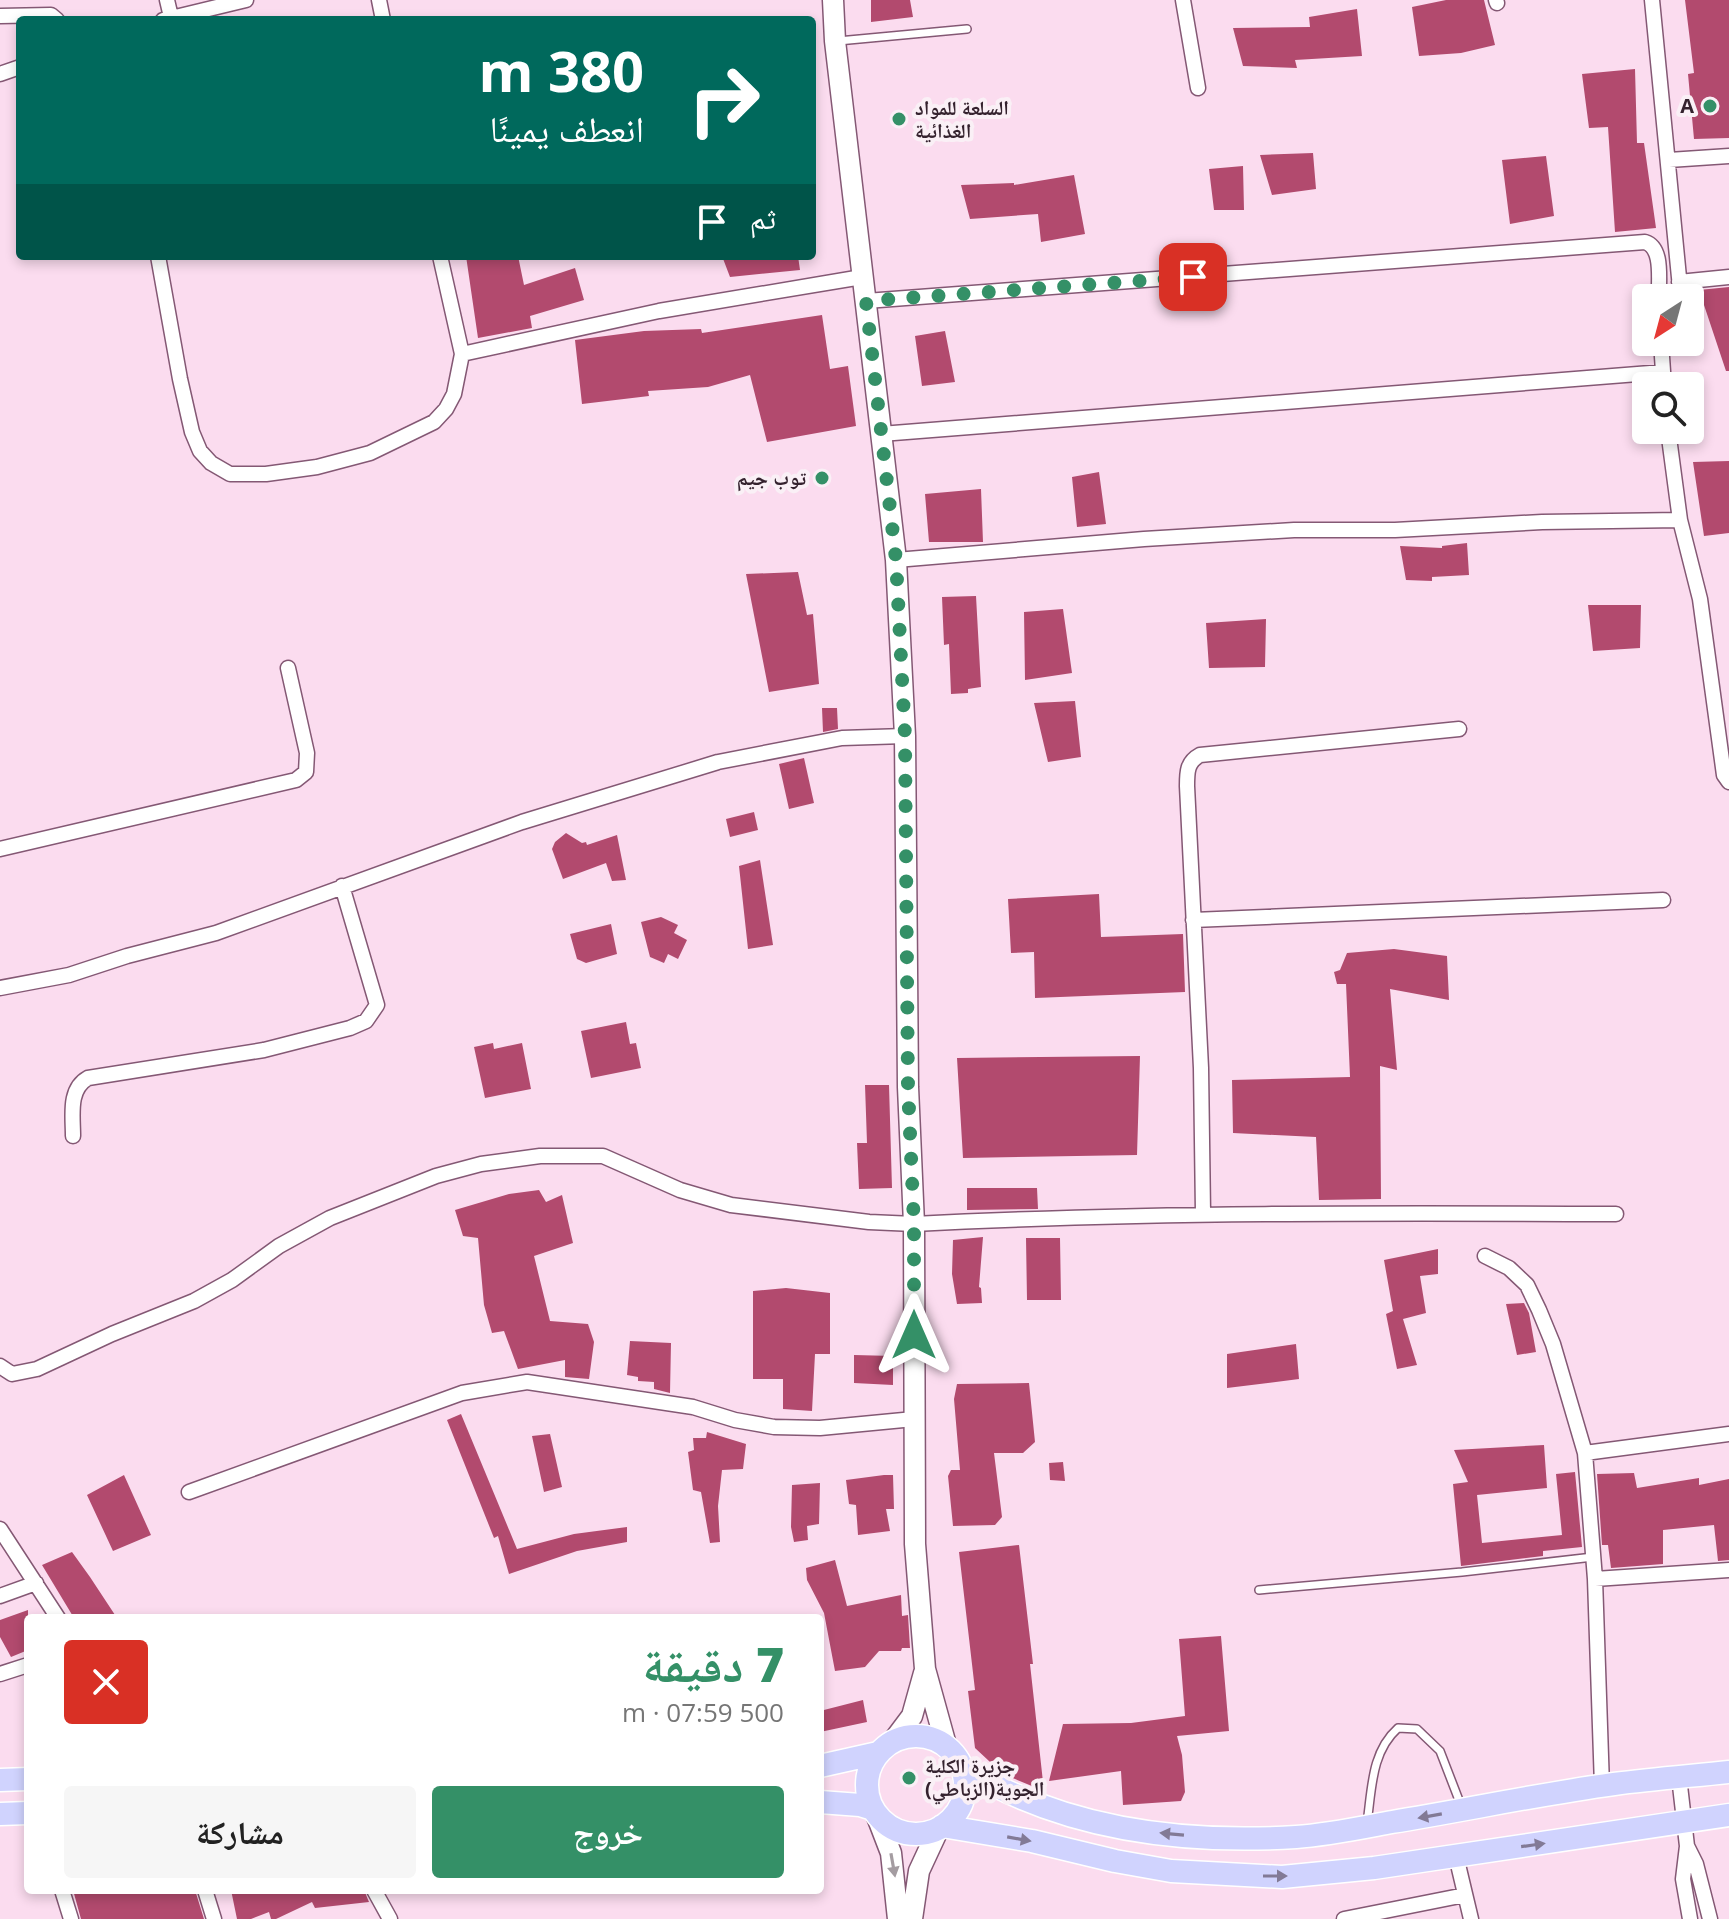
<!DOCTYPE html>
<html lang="ar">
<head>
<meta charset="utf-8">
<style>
  body { margin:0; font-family:"Open Sans","Noto Naskh Arabic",sans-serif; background:#f6f6f6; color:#222; direction:rtl; height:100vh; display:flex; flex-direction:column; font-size:30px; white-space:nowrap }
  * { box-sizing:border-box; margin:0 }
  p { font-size:26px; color:#767676 }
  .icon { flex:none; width:44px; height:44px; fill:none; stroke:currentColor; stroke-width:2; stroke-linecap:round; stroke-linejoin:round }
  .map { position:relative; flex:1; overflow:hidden; direction:ltr }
  .drawer { position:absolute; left:24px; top:1614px; width:800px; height:280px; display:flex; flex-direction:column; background:#fff; border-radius:8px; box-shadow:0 4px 12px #0003; direction:rtl }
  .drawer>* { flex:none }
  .hud { position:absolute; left:16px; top:16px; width:800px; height:244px; border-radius:8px; box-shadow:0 4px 12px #0003; direction:rtl; background:#00695c; color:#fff; overflow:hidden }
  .needle { width:52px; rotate:216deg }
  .buttons { position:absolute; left:1632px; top:284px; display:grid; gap:16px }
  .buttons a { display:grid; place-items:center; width:72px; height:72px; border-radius:8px; background:#fff; box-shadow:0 4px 12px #0003; font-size:40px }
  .pin { position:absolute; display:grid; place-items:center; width:68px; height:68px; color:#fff; margin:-34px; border-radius:16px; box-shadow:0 4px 12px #0006 }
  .me { position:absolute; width:88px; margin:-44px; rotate:0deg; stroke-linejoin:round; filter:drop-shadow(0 0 6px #0008) }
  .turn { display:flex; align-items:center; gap:28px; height:168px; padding:0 40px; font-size:36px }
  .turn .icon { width:104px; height:104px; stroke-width:2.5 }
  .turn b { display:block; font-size:56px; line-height:68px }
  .then { display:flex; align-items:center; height:76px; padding:0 40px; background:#0003; gap:16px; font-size:30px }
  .round { display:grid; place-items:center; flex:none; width:84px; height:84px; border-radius:8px; background:#f6f6f6 }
  .head { display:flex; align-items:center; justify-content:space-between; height:136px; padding:0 40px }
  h1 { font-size:48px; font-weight:800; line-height:60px; color:#349067 }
  .action { display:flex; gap:16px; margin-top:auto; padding:16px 40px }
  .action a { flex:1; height:92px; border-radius:8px; background:#349067; color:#fff; font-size:32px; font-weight:800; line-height:92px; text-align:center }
  .action a+a { background:#f6f6f6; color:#222 }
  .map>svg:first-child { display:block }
</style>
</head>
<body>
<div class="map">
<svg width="1729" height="1919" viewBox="0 0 1729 1919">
  <rect width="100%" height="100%" fill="#fbdcef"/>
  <path fill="#b24a6e" d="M871,0H910L913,17L871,22Z
    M1446,0H1484L1495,45L1461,53L1419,56L1412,7Z
    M1685,0H1729V138L1694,139L1688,74L1694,73Z
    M1357,9L1362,56L1295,60L1297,68L1243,66L1233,28L1310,27L1309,17Z
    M1635,69L1637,143H1644L1656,228L1615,232L1608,127L1589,128L1582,74Z
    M1313,153L1316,189L1272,195L1260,155Z
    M1546,156L1554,216L1510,224L1502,160Z
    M1243,166L1244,210H1214L1209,169Z
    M1074,175L1085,234L1041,242L1038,214L970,219L961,185L1014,183V185Z
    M466,256H518L524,285L575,268L584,300L530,316L532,328L478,338Z
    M722,256H798L800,270L730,277Z
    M1729,287V371H1726L1699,290Z
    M822,315L830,369L848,366L856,426L767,442L750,375L708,387L648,391L649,396L582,404L575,340L644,331L701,329L702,333Z
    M945,331L955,382L922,386L915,336Z
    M1729,461V533L1704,536L1693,462Z
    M1099,472L1106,524L1077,527L1072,477Z
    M981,489L983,542H929L925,494Z
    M1467,543L1469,575L1432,577V581L1406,580L1400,546L1442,548V546Z
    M798,572L807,615L813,614L819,684L769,692L746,574Z
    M976,596L981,687L968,689V693L951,694L949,644L944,645L942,597Z
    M1588,605H1641L1640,648L1593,651Z
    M1063,609L1072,673L1025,680L1024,612Z
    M1266,619L1265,667L1209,668L1206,623Z
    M1075,701L1081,757L1048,762L1034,703Z
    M822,708H837L838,729L823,732Z
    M804,758L814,803L789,809L779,764Z
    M754,812L758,830L730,837L726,819Z
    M566,833L582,843L586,842L587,845L617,835L626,880L612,881L606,863L563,879L552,849L555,842Z
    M760,860L773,945L748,949L739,866Z
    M1099,894L1101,937L1183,934L1185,992L1035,998L1034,952L1011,953L1008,899Z
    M661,917L678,925L674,933L687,940L678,959L668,954L664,963L650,957L641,922Z
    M611,924L617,954L586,963L577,959L570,934Z
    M1394,949L1447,956L1449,1000L1390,989L1397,1070L1380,1066L1381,1199L1319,1200L1316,1137L1233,1133L1232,1080L1350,1077L1346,984H1337L1334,972L1340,970L1347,953Z
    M626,1022L630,1044L636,1043L641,1068L591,1078L581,1031Z
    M493,1043L494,1049L522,1043L531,1089L485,1098L474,1047Z
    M1140,1056L1137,1155L963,1158L957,1058Z
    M865,1085H889L892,1188L859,1189L857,1143H867Z
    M967,1188H1037L1038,1209L967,1210Z
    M539,1190L546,1202L562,1195L573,1243L534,1256L550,1321L588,1324L594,1342L589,1379L565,1377V1360L518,1369L504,1331L492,1333L484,1305L478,1238L463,1236L455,1210L509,1194Z
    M983,1237L979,1287L981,1288L982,1303L957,1304L952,1274L953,1240Z
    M1026,1238H1060L1061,1300H1027Z
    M1438,1249V1274L1420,1276L1426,1313L1403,1319L1417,1365L1397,1369L1386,1314L1393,1311L1384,1260Z
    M786,1288L830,1293V1354H815L812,1411L783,1409V1379H753V1291Z
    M1524,1303L1529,1313L1536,1352L1517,1355L1506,1304Z
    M630,1341L671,1343L670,1393L654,1389V1382L638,1381V1377L627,1375Z
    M1296,1344L1299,1379L1227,1388V1354Z
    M854,1355L893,1356V1385L854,1383Z
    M1029,1383L1035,1442L1023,1453H994L1002,1517L995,1525L953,1526L948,1476L951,1470H960L954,1399L957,1384Z
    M461,1414L517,1549L574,1534L627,1527V1542L577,1551L509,1574L498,1536L494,1538L447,1420Z
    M707,1432L746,1444L743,1469L722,1470L718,1506L720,1542L710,1543L701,1492L693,1490L688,1452L694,1450L693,1438H706Z
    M550,1434L562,1487L544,1492L532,1436Z
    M1544,1445L1547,1488L1477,1495L1482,1543L1562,1535L1556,1474L1575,1472L1582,1547L1543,1551V1556L1461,1566L1453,1484L1468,1482L1454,1450Z
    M1063,1462L1065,1481L1050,1480L1049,1463Z
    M1634,1473L1637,1488L1699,1478V1485L1729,1479V1560L1718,1561L1714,1525L1663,1530V1564L1611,1568L1608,1545H1602L1597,1474Z
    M124,1475L151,1535L113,1551L87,1495Z
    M884,1475H893L894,1509H886L890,1531L858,1535L856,1505L849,1504L846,1480Z
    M820,1483L819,1524L807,1526L808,1540L794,1542L791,1527L792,1485Z
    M1019,1545L1033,1664H1030L1044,1791L1003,1774L975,1748L968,1691L975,1690L959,1552Z
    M72,1552L90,1577L117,1618H74L42,1565Z
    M835,1560L847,1606L901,1595L902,1616L908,1615L910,1648H902L901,1651H879L865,1667L835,1671L824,1613L807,1580L806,1568Z
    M28,1610V1650L11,1657L0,1637V1620Z
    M1221,1636L1229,1731L1177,1736L1182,1755L1185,1792L1181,1801L1123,1805L1121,1771L1049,1781L1063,1724L1131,1723L1185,1716L1179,1639Z
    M863,1700L867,1722L820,1732V1711Z
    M73,1890H195L204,1919H81Z
    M231,1890H364L369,1902L315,1908L312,1902L276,1919H271L269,1912L251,1919H237Z"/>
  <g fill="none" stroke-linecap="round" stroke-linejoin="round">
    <defs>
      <path id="lane" d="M838,41L967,29
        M1259,1590L1462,1572L1593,1557
        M1367,1823C1372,1789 1371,1752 1398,1728L1417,1729L1440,1751L1462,1808"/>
      <path id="street" d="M167,0L171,17
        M379,0L383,20
        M1183,0L1198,88
        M1496,0L1497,3
        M1652,0L1681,298
        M0,16L51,15L57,20
        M163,20L246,0
        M0,74L20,67
        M1669,160L1729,156
        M158,256L180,379L192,432L200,451L211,463L230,474H266L317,467L370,453L434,422L446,409L454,394L462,354L440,256
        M1679,282L1729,277
        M866,301L1645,242C1664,248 1658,281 1659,298
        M1661,342L1664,386
        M1686,342V343
        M462,354L659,311L862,277
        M1668,430L1680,520
        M881,434L1663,372
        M896,560L1144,539L1294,530H1395L1542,522L1680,520L1700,599L1724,775L1729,782
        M0,849L296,780L306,772L307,753L288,668
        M1193,920L1663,900
        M0,988L69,975L127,956L216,933L522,822L718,762L842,738L905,736
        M73,1136C73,1116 68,1089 88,1078L264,1050L350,1028L366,1021L377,1005L342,886
        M1203,1213L1201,1068L1187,786C1187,772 1187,762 1200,755L1459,729
        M1485,1256L1509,1268L1527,1285L1539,1310L1553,1344L1585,1453L1595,1579L1602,1786
        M0,1366L12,1374L37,1369L112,1334L194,1301L232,1280L279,1246L330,1218L436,1176L481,1164L540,1156H603L680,1190L731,1205L869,1222L914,1224C1148,1212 1382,1213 1616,1214
        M1585,1453L1729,1434
        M189,1492L462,1393L527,1382L693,1407L735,1420L774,1427L820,1428L914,1419
        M0,1529L58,1618
        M1595,1579L1729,1570
        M0,1596L36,1583
        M0,1674L28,1665
        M1679,1777L1687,1846L1696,1864L1710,1919
        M1687,1846L1683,1879L1690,1919
        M1456,1856L1471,1919
        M62,1890L71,1919
        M205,1890L214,1919
        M374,1890L390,1919
        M1344,1919L1465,1895"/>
      <path id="secondary" d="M833,0L835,41L896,560L905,736L908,1087L914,1224L915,1544L925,1669L946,1745
        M894,1740L912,1716L924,1673
        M876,1814L891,1853L898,1919
        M912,1919L919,1871L939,1828"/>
      <path id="primary" d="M867 1785a49 49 0 1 1 98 0a49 49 0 1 1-98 0Z
        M820,1766L878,1753
        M962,1767C1061,1829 1181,1844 1296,1837C1328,1835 1360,1828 1392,1822C1466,1810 1540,1794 1614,1784C1652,1779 1691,1776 1729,1772
        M0,1780L28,1779
        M820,1802L860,1805L873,1809
        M0,1814L28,1813
        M942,1826L1032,1841L1115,1861L1171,1871L1282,1877L1374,1868L1729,1815"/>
    </defs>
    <use href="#lane" stroke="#845874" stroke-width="10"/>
    <use href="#street" stroke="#845874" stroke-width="17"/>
    <use href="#secondary" stroke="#845874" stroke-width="23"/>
    <use href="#primary" stroke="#fff" stroke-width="25"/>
    <use href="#lane" stroke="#fff" stroke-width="7"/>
    <use href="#street" stroke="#fff" stroke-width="14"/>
    <use href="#secondary" stroke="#fff" stroke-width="20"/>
    <use href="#primary" stroke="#d0d3fe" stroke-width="22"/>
  </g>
  <defs><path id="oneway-solid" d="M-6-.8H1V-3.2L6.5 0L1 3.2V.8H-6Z" transform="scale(2)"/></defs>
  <g fill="#827a96">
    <use href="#oneway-solid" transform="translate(1430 1816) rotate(170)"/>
    <use href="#oneway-solid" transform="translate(1172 1834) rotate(-175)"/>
    <use href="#oneway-solid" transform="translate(1019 1839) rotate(10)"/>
    <use href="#oneway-solid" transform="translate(1533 1845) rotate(-8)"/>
    <use href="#oneway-solid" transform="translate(1275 1876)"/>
  </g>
  <use fill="#a49ca1" href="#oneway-solid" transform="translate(893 1865) rotate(80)"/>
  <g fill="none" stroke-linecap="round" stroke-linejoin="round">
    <path stroke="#349067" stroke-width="14" stroke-dasharray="0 25.2" d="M914,1335V1224L908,1087L905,736L896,560L866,301L1193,277"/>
  </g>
  <g fill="#349067" stroke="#faf0f6" stroke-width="3">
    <circle cx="1710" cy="106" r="8"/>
    <circle cx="899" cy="119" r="8"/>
    <circle cx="822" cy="478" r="8"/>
    <circle cx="909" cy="1778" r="8"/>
  </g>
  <g text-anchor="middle" stroke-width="8" stroke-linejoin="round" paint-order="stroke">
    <g font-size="20" font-weight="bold" fill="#34222e" stroke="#faf0f6" text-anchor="end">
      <text x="1694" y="113">A</text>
      <text x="915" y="115" text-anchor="start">السلعة للمواد<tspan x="915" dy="23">الغذائية</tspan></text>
      <text x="806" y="485">توب جيم</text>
      <text x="925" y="1773" text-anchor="start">جزيرة الكلية<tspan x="925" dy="23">الجوية(الزباطي)</tspan></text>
    </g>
  </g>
</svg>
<div class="buttons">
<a><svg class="needle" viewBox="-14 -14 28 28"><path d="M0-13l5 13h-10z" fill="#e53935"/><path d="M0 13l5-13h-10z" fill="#767676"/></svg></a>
<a><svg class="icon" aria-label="search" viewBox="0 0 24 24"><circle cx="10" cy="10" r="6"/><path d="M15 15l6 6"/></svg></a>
</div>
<div class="pin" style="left:1193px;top:277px;background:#d93025"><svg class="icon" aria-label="arrive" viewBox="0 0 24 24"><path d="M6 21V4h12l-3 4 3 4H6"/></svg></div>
<svg class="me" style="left:914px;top:1335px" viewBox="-20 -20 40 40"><path d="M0-17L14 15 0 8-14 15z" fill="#349067" stroke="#fff" stroke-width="4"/></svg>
<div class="hud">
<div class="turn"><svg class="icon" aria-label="right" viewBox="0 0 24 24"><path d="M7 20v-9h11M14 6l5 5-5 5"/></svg><div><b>380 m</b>انعطف يمينًا</div></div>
<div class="then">ثم<svg class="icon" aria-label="arrive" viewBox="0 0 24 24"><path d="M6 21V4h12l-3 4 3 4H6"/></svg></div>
</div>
<section class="drawer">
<div class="head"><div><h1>7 دقيقة</h1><p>500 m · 07:59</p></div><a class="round" style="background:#d93025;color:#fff"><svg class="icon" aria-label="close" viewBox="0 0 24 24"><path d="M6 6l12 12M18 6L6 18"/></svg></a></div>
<div class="action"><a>خروج</a><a>مشاركة</a></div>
</section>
</div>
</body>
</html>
